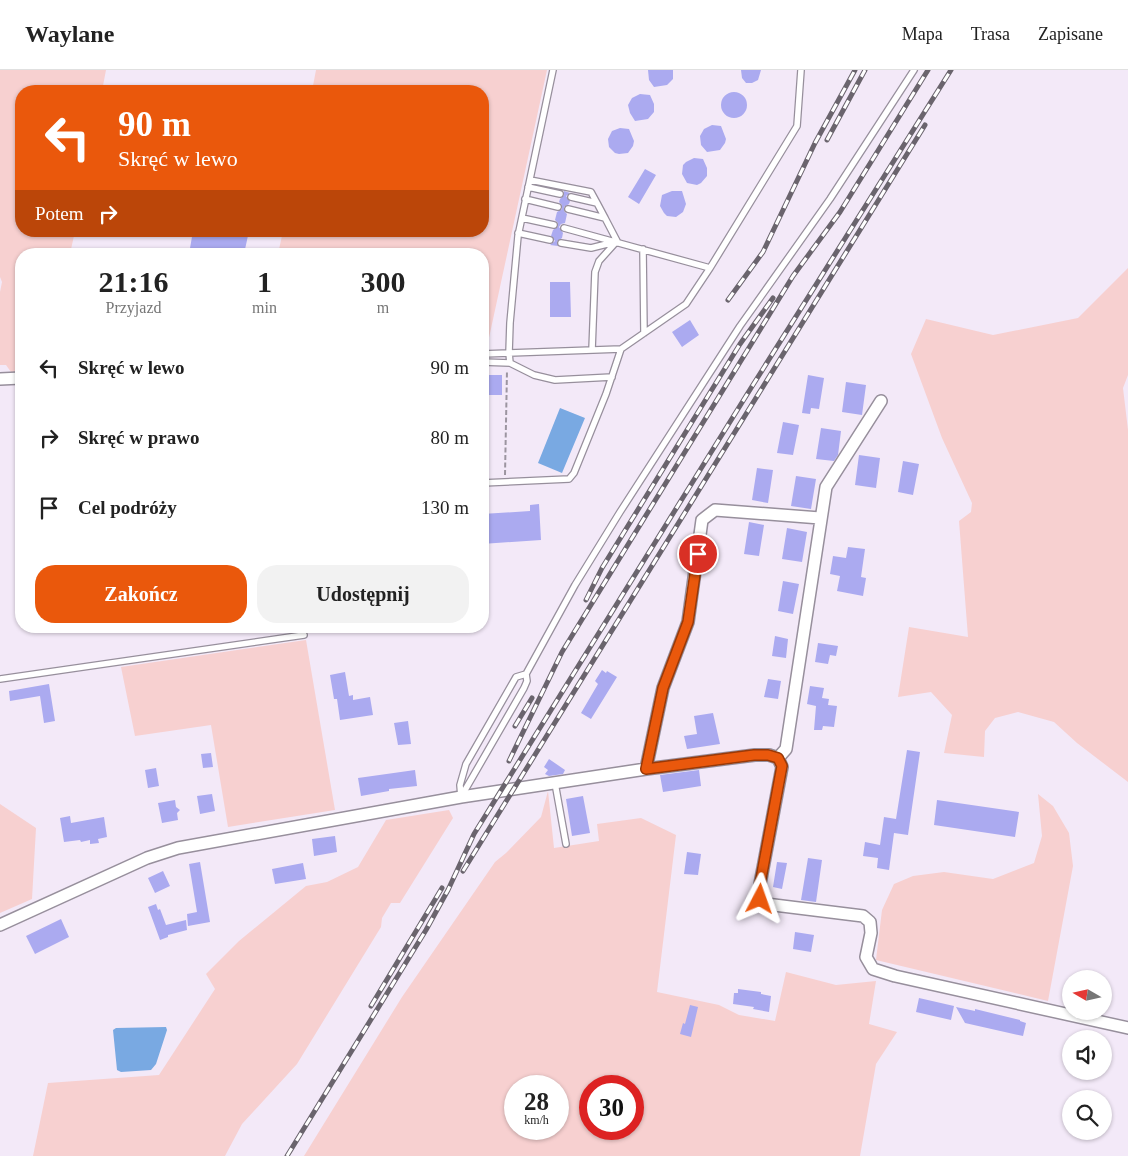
<!DOCTYPE html>
<html lang="pl">
<head>
<meta charset="utf-8">
<style>
  body { margin:0; font-family:"Times New Roman",serif; background:#f2f2f2; color:#222; height:100vh; display:flex; flex-direction:column; font-size:19px; white-space:nowrap }
  * { box-sizing:border-box; margin:0 }
  p { font-size:16px; color:#767676 }
  .icon { flex:none; width:28px; height:28px; fill:none; stroke:currentColor; stroke-width:2; stroke-linecap:round; stroke-linejoin:round }
  .map { position:relative; flex:1; overflow:hidden }
  .panel { position:absolute; left:15px; top:178px; width:474px; height:385px; display:flex; flex-direction:column; background:#fff; border-radius:20px; box-shadow:0 1px 4px #0004 }
  .panel>* { flex:none }
  .banner { position:absolute; left:15px; top:15px; width:474px; height:152px; border-radius:20px; box-shadow:0 1px 4px #0004; background:#ea580c; color:#fff; overflow:hidden }
  .needle { width:32px; rotate:279deg }
  .buttons { position:absolute; left:1062px; top:900px; display:grid; gap:10px }
  .buttons a { display:grid; place-items:center; width:50px; height:50px; border-radius:50%; background:#fff; box-shadow:0 1px 4px #0004; font-size:25px }
  .speed { position:absolute; left:504px; top:1005px; display:flex; gap:10px; font-size:25px; font-weight:700; text-align:center }
  .speed>* { display:grid; place-content:center; width:65px; height:65px; border-radius:50%; background:#fff; box-shadow:0 1px 4px #0004; line-height:1 }
  .speed small { font-size:12px; font-weight:400 }
  .speed .limit { border:8px solid #d22; background:#fff; color:#111 }
  .pin { position:absolute; display:grid; place-items:center; width:42px; height:42px; color:#fff; margin:-21px; border:2px solid #fff; border-radius:50%; box-shadow:0 1px 5px #0007 }
  .me { position:absolute; width:55px; margin:-28px; rotate:4deg; stroke-linejoin:round; filter:drop-shadow(0 0 4px #0008) }
  .turn { display:flex; align-items:center; gap:18px; height:105px; padding:0 20px; font-size:22px }
  .turn .icon { width:65px; height:65px; stroke-width:2.5 }
  .turn b { display:block; font-size:35px; line-height:42px }
  .then { display:flex; align-items:center; height:48px; padding:0 20px; background:#0003; gap:10px; font-size:19px }
  .eta { display:flex; justify-content:space-evenly; align-items:center; height:85px; text-align:center }
  .eta b { font-size:30px; font-weight:700; line-height:35px }
  .button { display:flex; gap:10px; margin-top:auto; padding:10px 20px }
  .button a { flex:1; height:58px; border-radius:20px; background:#ea580c; color:#fff; font-size:20px; font-weight:700; line-height:58px; text-align:center }
  .button a+a { background:#f2f2f2; color:#222 }
  ul { padding:0; list-style:none }
  li { display:flex; align-items:center; gap:15px; height:70px; padding:0 20px }
  li div { flex:1 }
  li b { display:block; font-size:19px }
  li em { font-style:normal }
  header { display:flex; align-items:center; gap:30px; box-sizing:border-box; height:70px; padding:0 25px; background:#fff; border-bottom:1px solid #e0e0e0 }
  header strong { font-size:24px }
  nav { display:flex; gap:28px; margin-inline-start:auto; font-size:18px }
  .map>svg:first-child { display:block }
</style>
</head>
<body>
<header>
<strong>Waylane</strong>
<nav><a>Mapa</a><a>Trasa</a><a>Zapisane</a></nav>
</header>
<div class="map">
<svg width="1128" height="1086" viewBox="0 0 1128 1086">
  <rect width="100%" height="100%" fill="#f3e9f8"/>
  <path fill="#f7d0d0" fill-rule="evenodd" d="M0,0H106L102,21H21V161H75L70,184H21V301L11,302L6,295H0V222L2,212L0,207Z
    M316,0H547L487,277L483,278L482,184H278L283,161H482V21H312Z
    M1128,198V305L1123,318L1128,360V712L1077,673L1054,652L1018,642L995,648L985,661L984,687L944,683L952,645L931,622L898,627L909,557L968,567L959,451L971,442L972,433L942,368L911,284L926,249L993,265L1078,248Z
    M306,570L335,740L228,757L211,655L135,666L121,597Z
    M548,721L554,778L599,771L597,754L641,748L676,765L657,922L719,935L739,945L775,951L786,902L836,915L876,911L869,954L897,962L876,994L860,1086H304L402,927L495,792L506,783L541,747ZM515,1016H558V1059H515ZM590,1016H632V1059H590Z
    M1038,724L1053,736L1069,763L1073,796L1048,931L876,890L882,840L894,814L913,806L944,802L993,809L1034,793L1042,766Z
    M0,734L36,758L32,829L0,843Z
    M449,740L453,748L400,833H391L382,848L381,857L297,994L242,1054L225,1086H33L48,1013L159,1005L215,919L206,904L239,871L306,816L327,812L358,797L386,750Z"/>
  <path fill="#79a9e2" d="M560,338L585,348L562,403L538,393Z
    M166,957L167,960L156,994L151,1000L121,1002L117,1000L113,960L116,958Z"/>
  <path fill="#abaaf0" d="M648,0H673V9L667,15L654,17L649,10Z
    M741,0H761L758,10L752,13H746L742,8Z
    M721 35a13 13 0 1 1 26 0a13 13 0 1 1-26 0Z
    M640,24L650,25L654,34V42L648,49L635,51L630,43L628,35L632,28Z
    M712,55L721,56L726,69L725,73L720,80L707,82L701,75L700,66L704,59Z
    M620,58L629,59L634,71L633,76L628,83L619,84L615,83L609,77L608,69L612,61Z
    M694,88L703,89L707,98V106L701,113L697,115L687,113L682,104L683,95L686,92Z
    M645,99L656,105L639,134L628,127Z
    M564,121L570,123L566,126L570,131L569,134L564,137V141L567,144L565,153L561,154L559,157L563,163L562,168L557,172L558,176L550,175L555,171L551,166L553,160L558,156V153L555,150L557,142L562,139V135L559,132L560,129L564,125Z
    M672,121H682L686,134L683,142L676,147L667,146L664,143L660,136L662,125Z
    M193,161H249L244,184H189Z
    M550,212H570L571,247H550Z
    M690,250L699,265L682,277L672,262Z
    M484,305H502V325H482Z
    M808,305L824,308L819,339L811,338L810,344L802,343Z
    M846,312L866,315L862,345L842,342Z
    M783,352L799,355L793,385L777,383Z
    M821,358L841,361L838,385L834,391L816,389Z
    M859,385L880,388L876,418L855,415Z
    M903,391L919,394L913,425L898,422Z
    M757,398L773,400L768,433L752,430Z
    M796,406L816,409L811,439L791,436Z
    M539,434L541,470L482,474V444L530,441V435Z
    M749,452L764,455L759,486L744,484Z
    M787,458L807,462L802,492L782,489Z
    M848,477L865,479L861,507L866,508L863,526L837,521L840,506L830,504L833,486L846,488Z
    M783,511L799,514L793,544L778,541Z
    M775,566L788,569L786,588L772,586Z
    M818,573L838,576L836,586L830,585L828,594L815,592Z
    M602,600L606,603L607,601L617,607L591,649L581,643L598,614L595,611Z
    M345,602L349,626L353,625V630L370,627L373,645L340,650L337,629H334L330,605Z
    M768,609L781,611L778,629L764,627Z
    M49,614L55,651L44,653L40,626L10,631L9,621Z
    M810,616L824,618L822,628L829,629L828,635L837,636L834,657L823,656L822,660H814L816,636L807,634Z
    M713,643L720,674L687,679L684,666L697,664L694,646Z
    M408,651L411,674L398,675L394,653Z
    M907,680L920,682L908,765L894,763L889,800L877,798L878,788L863,786L865,772L880,775L884,747L896,749Z
    M211,683L213,697L203,698L201,684Z
    M549,689L565,700L563,704L549,706L545,704L548,700L544,697Z
    M156,698L159,716L148,718L145,700Z
    M415,700L417,716L389,719V721L361,726L358,708Z
    M699,700L701,716L663,722L660,705Z
    M212,724L215,741L200,744L197,726Z
    M583,726L590,763L572,766L566,729Z
    M175,730L176,737L180,740L177,743L178,750L162,753L158,733Z
    M937,730L1019,742L1015,767L934,755Z
    M70,746L71,753L104,747L107,767L98,769L99,773L90,774V770L81,772L80,770L64,772L60,748Z
    M335,766L337,782L314,786L312,769Z
    M687,782L701,784L698,805L684,804Z
    M808,788L822,790L816,832L801,830Z
    M200,792L210,852L188,856L187,844L197,842L189,794Z
    M777,792L787,793L782,819L773,817Z
    M303,793L306,809L275,814L272,799Z
    M163,801L170,816L155,823L148,808Z
    M156,834L158,840L160,839L166,855L186,850L187,860L168,865V867L160,870L148,837Z
    M61,849L69,867L35,884L26,866Z
    M795,862L814,865L811,882L793,879Z
    M738,919L761,922V924L771,926L769,942L753,939L754,937L733,934L734,923H738Z
    M919,928L954,936L951,950L916,942Z
    M690,935L698,937L691,967L680,964L683,953L685,954Z
    M956,937L975,941V939L1020,950V951L1026,953L1023,966L965,953Z"/>
  <g fill="none" stroke-linecap="round" stroke-linejoin="round">
    <defs>
      <path id="service" d="M553,0L518,166L510,253L509,283L621,279
        M530,110L591,122L597,133
        M528,117L560,124
        M571,127L597,133L605,148
        M525,129L558,137
        M568,139L605,148L617,171
        M522,148L554,155
        M564,158L710,198L797,56L801,0
        M518,163L550,170
        M561,173L591,178L615,172
        M643,179L644,263
        M592,280L595,202L599,191L617,171
        M482,284L509,283L510,293L534,305L555,310L612,307
        M482,292L510,293
        M482,413L569,409L574,403L606,324L621,279L686,234L710,198
        M526,604L575,515L620,442L740,256L830,129L914,0
        M526,604L527,611L524,618L461,727L460,715L466,694L516,607Z
        M0,609L304,565
        M555,713L566,774"/>
      <path id="minor" d="M0,309L21,308
        M778,688L786,679L826,417L881,331
        M646,699L663,618L688,552L702,450L715,440L820,448
        M0,855L147,788L178,778L461,727L646,699L755,685H769L778,688L782,697L760,814V829L766,834L863,846L870,852L871,863L866,887L873,899L895,906L1128,958"/>
    </defs>
    <use href="#service" stroke="#978f9c" stroke-width="8"/>
    <use href="#minor" stroke="#978f9c" stroke-width="14"/>
    <path stroke="#9c95a0" stroke-width="2" stroke-dasharray="5 2.5" stroke-linecap="butt" d="M505,405L507,300"/>
    <use href="#service" stroke="#fff" stroke-width="5.5"/>
    <use href="#minor" stroke="#fff" stroke-width="11"/>
    <defs>
      <path id="rail" d="M827,70L865,0
        M728,230L763,182L815,73L855,0
        M586,530L602,498L740,274L773,228
        M515,656L532,628
        M509,691L562,582L793,206L840,142L928,0
        M463,801L925,55
        M371,936L442,818
        M287,1086L426,860L448,820L474,764L751,318L951,0"/>
    </defs>
    <use href="#rail" stroke="#6a646d" stroke-width="5"/>
    <use href="#rail" stroke="#fff" stroke-width="3" stroke-dasharray="9" stroke-linecap="butt"/>
  </g>
  <g fill="none" stroke-linecap="round" stroke-linejoin="round">
    <defs>
      <path id="route" d="M698,484L688,552L663,618L646,699L754,685H768L778,688L782,696L760,814V829"/>
    </defs>
    <use href="#route" stroke="#983908" stroke-width="12"/>
    <use href="#route" stroke="#ea580c" stroke-width="9"/>
  </g>
</svg>
<div class="buttons">
<a><svg class="needle" viewBox="-14 -14 28 28"><path d="M0-13l5 13h-10z" fill="#e53935"/><path d="M0 13l5-13h-10z" fill="#767676"/></svg></a>
<a><svg class="icon" aria-label="sound" viewBox="0 0 24 24"><path d="M4 9h4l5-4v14l-5-4H4zM17 9q2 3 0 6"/></svg></a>
<a><svg class="icon" aria-label="search" viewBox="0 0 24 24"><circle cx="10" cy="10" r="6"/><path d="M15 15l6 6"/></svg></a>
</div>
<div class="speed"><div>28<small>km/h</small></div><div class="limit">30</div></div>
<div class="pin" style="left:698px;top:484px;background:#d93025"><svg class="icon" aria-label="arrive" viewBox="0 0 24 24"><path d="M6 21V4h12l-3 4 3 4H6"/></svg></div>
<svg class="me" style="left:760px;top:829px" viewBox="-20 -20 40 40"><path d="M0-17L14 15 0 8-14 15z" fill="#ea580c" stroke="#fff" stroke-width="4"/></svg>
<div class="banner">
<div class="turn"><svg class="icon" aria-label="left" viewBox="0 0 24 24"><path d="M17 20v-9H6M10 6l-5 5 5 5"/></svg><div><b>90 m</b>Skręć w lewo</div></div>
<div class="then">Potem<svg class="icon" aria-label="right" viewBox="0 0 24 24"><path d="M7 20v-9h11M14 6l5 5-5 5"/></svg></div>
</div>
<section class="panel">
<div class="eta">
<div><b>21:16</b><p>Przyjazd</p></div>
<div><b>1</b><p>min</p></div>
<div><b>300</b><p>m</p></div>
</div>
<ul>
<li><svg class="icon" aria-label="left" viewBox="0 0 24 24"><path d="M17 20v-9H6M10 6l-5 5 5 5"/></svg><div><b>Skręć w lewo</b></div><em>90 m</em></li>
<li><svg class="icon" aria-label="right" viewBox="0 0 24 24"><path d="M7 20v-9h11M14 6l5 5-5 5"/></svg><div><b>Skręć w prawo</b></div><em>80 m</em></li>
<li><svg class="icon" aria-label="arrive" viewBox="0 0 24 24"><path d="M6 21V4h12l-3 4 3 4H6"/></svg><div><b>Cel podróży</b></div><em>130 m</em></li>
</ul>
<div class="button"><a>Zakończ</a><a>Udostępnij</a></div>
</section>
</div>
</body>
</html>
